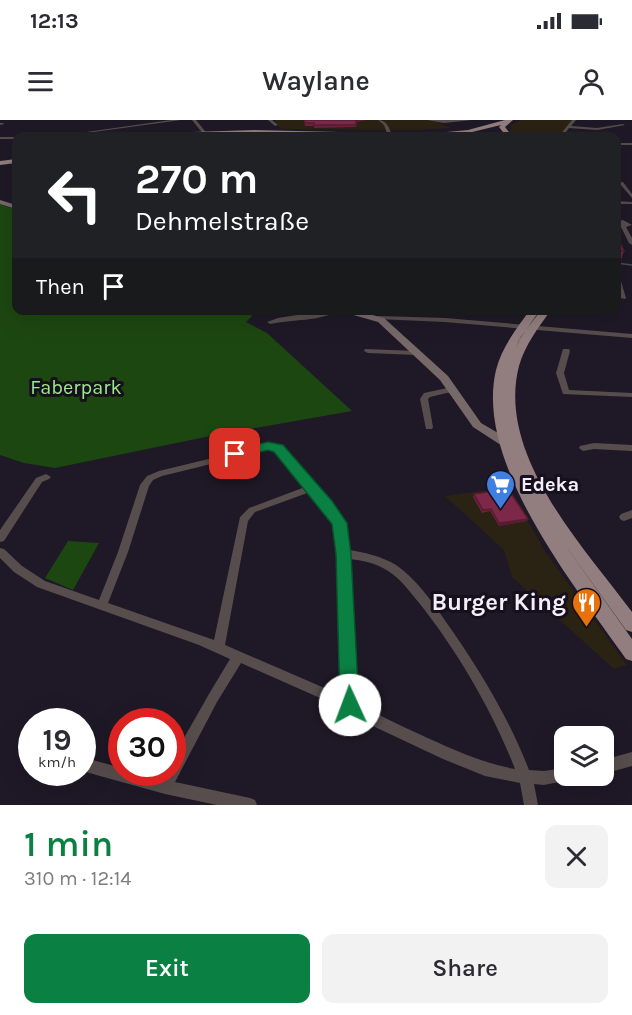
<!DOCTYPE html>
<html lang="en">
<head>
<meta charset="utf-8">
<style>
  body { margin:0; font-family:Karla,sans-serif; background:#f2f2f3; color:#2b2b33; height:100vh; display:flex; flex-direction:column; font-size:22px; white-space:nowrap }
  * { box-sizing:border-box; margin:0 }
  p { font-size:20px; color:#7c7c81 }
  .icon { flex:none; width:33px; height:33px; fill:none; stroke:currentColor; stroke-width:2; stroke-linecap:round; stroke-linejoin:round }
  .map { position:relative; height:685px; overflow:hidden }
  .side { display:flex; flex-direction:column; background:#fff; flex:1 }
  .side>* { flex:none }
  .hud { position:absolute; left:12px; top:12px; width:609px; height:183px; border-radius:12px; box-shadow:0 6px 24px #0002; background:#202124; color:#fff; overflow:hidden }
  .buttons { position:absolute; left:554px; top:606px; display:grid; gap:12px }
  .buttons a { display:grid; place-items:center; width:60px; height:60px; border-radius:12px; background:#fff; box-shadow:0 6px 24px #0002; font-size:30px }
  .speed { position:absolute; left:18px; top:588px; display:flex; gap:12px; font-size:30px; font-weight:700; text-align:center }
  .speed>* { display:grid; place-content:center; width:78px; height:78px; border-radius:50%; background:#fff; box-shadow:0 6px 24px #0002; line-height:1 }
  .speed small { font-size:15px; font-weight:400 }
  .speed .limit { border:9px solid #d22; background:#fff; color:#111 }
  .pin { position:absolute; display:grid; place-items:center; width:51px; height:51px; color:#fff; margin:-26px; border-radius:12px; box-shadow:0 3px 9px #0006 }
  .me { position:absolute; width:66px; margin:-33px; rotate:358deg; stroke-linejoin:round; filter:drop-shadow(0 0 4px #0008) }
  .turn { display:flex; align-items:center; gap:21px; height:126px; padding:0 24px; font-size:27px }
  .turn .icon { width:78px; height:78px; stroke-width:2.5 }
  .turn b { display:block; font-size:42px; line-height:51px }
  .then { display:flex; align-items:center; height:57px; padding:0 24px; background:#0003; gap:12px; font-size:22px }
  .round { display:grid; place-items:center; flex:none; width:63px; height:63px; border-radius:12px; background:#f2f2f3 }
  .summary { display:flex; align-items:center; justify-content:space-between; height:102px; padding:0 24px }
  h1 { font-size:36px; font-weight:600; line-height:45px; color:#0b8043 }
  .cta { display:flex; gap:12px; margin-top:auto; padding:12px 24px }
  .cta a { flex:1; height:69px; border-radius:12px; background:#0b8043; color:#fff; font-size:24px; font-weight:600; line-height:69px; text-align:center }
  .cta a+a { background:#f2f2f3; color:#2b2b33 }
  .status { display:flex; justify-content:space-between; align-items:center; height:42px; padding:0 30px; background:#fff; direction:ltr }
  .status svg { height:16px; fill:currentColor }
  header { display:flex; justify-content:space-between; align-items:center; height:78px; padding:0 24px; background:#fff; font-size:27px; font-weight:600 }
  .map>svg:first-child { display:block }
</style>
</head>
<body>
<div class="status"><b>12:13</b><svg viewBox="0 0 49 12"><path d="M0 12V9h3v3zM5 12V6h3v6zM10 12V3h3v9zM15 12V0h3v12zM26 1h20v11H26zM47 4h2v5h-2z"/></svg></div>
<header><svg class="icon" aria-label="menu" viewBox="0 0 24 24"><path d="M4 6h16M4 12h16M4 18h16"/></svg>Waylane<svg class="icon" aria-label="person" viewBox="0 0 24 24"><circle cx="12" cy="8" r="4"/><path d="M4 21q1-7 8-7t8 7"/></svg></header>
<div class="map">
<svg width="632" height="685" viewBox="0 0 632 685">
  <rect width="100%" height="100%" fill="#1f1927"/>
  <path fill="#2a2212" d="M275,0H432L451,8L415,10L280,9Z
    M521,0H577L559,16H510L511,5Z
    M509,367L544,430L627,545L614,549L512,457L504,430L445,376Z"/>
  <path fill="#1d4710" d="M0,84L16,90V190L247,191L252,196L246,202L267,213L352,291L215,315L55,348L24,343L0,335Z
    M68,421L99,423L73,470L45,458Z"/>
  <g fill="none" stroke-linecap="round" stroke-linejoin="round">
    <path stroke="#494d50" stroke-width="1.5" d="M616,143L632,145"/>
    <path fill="#574d4d" fill-rule="evenodd" d="M171,0H181L65,16H58Z
      M192,0H196L209,16H205Z
      M268,0H272L278,5L275,6Z
      M378,0C387,0 390,9 392,16H388L384,5Z
      M427,0H472L444,3Z
      M572,0H576L571,6L597,8L623,4L625,5L597,10L569,8L563,16H559Z
      M0,3H3L4,4L0,5Z
      M470,13L469,15L442,16L444,15Z
      M0,17H16V19H0Z
      M616,23H632V25H616Z
      M616,62H623L632,74V78L620,64H616Z
      M616,81L632,82V84H616Z
      M623,100L632,105L626,107L632,118V125L629,123L621,107L616,106V101Z
      M616,156L620,158L626,178L625,179L620,178L616,167Z
      M330,190H340C320,202 292,199 270,204L267,202L278,198Z
      M585,190H606L607,192L604,194Z
      M379,196L445,198L632,214V218L445,202L377,199L376,198Z
      M365,229L417,231L421,233L417,235L368,233L364,231Z
      M563,229H569L570,231L564,253L569,270L632,273V277L563,274L556,253Z
      M452,267H455L456,269L455,271L430,277L428,279L433,307L432,309H426L420,279L424,273Z
      M274,323L277,324L330,383L344,400L348,430C364,432 381,436 396,445C415,458 431,480 444,499C478,547 508,596 529,650L544,651L564,648V656H571L569,660L544,665L534,664L538,685H524L520,663L485,656L443,639L375,607L345,589L241,543L217,582L175,662L250,678L255,680L257,685H217L165,674L82,651V639L85,638L122,648V652H138L162,659L165,652H172V639L209,574L230,539L199,525L37,467L14,452L0,438V428L4,429L22,446L45,461L99,480L118,432L140,365L147,356L159,351ZM272,329L305,367L249,388L240,397L214,520L108,483L128,432L149,366L153,360L162,356ZM310,372L335,404L338,434L343,576L225,525L248,401L255,392ZM348,439C363,440 376,443 388,451C401,459 410,472 420,484C458,532 493,592 515,649C481,643 450,628 419,614C397,604 376,594 356,582Z
      M594,323L632,325V331L594,329L583,331L579,328L580,326Z
      M46,354L51,357L49,359L42,362L4,421L0,422V410L36,358Z
      M632,390V398L624,401L621,400L619,397L621,394Z
      M632,632V646L603,654V640Z"/>
    <path fill="#786969" fill-rule="evenodd" d="M0,80L16,85V89L0,84Z
      M336,190H353L384,198L448,256L481,303L515,323L517,326L515,329H507L473,307L440,260L378,202Z"/>
    <path fill="#927e7e" fill-rule="evenodd" d="M505,0H513L505,7L512,16H506L499,7L501,5L468,13L439,16L275,13L168,16L192,12L254,10L425,14L468,10Z
      M16,39V43L0,45V41Z
      M530,190H540L519,220L516,229L520,218L541,190H551C538,208 525,225 519,246C496,335 583,426 632,492V512L626,510L560,418L632,519V541L626,539C575,466 474,343 496,250C502,227 516,209 530,190Z"/>
  </g>
  <path fill="#6c223f" d="M304,0L356,3V7L314,8V6H305Z
    M616,117L624,131L621,140L616,139Z
    M474,374L528,399L527,401L499,406L490,391L482,393L473,377Z"/>
  <path fill="#581c33" d="M356,0H366L356,3Z
    M528,399L527,401L499,406V403Z"/>
  <path fill="#7d2849" stroke="#581c33" stroke-width="1.5" d="M304,0H357H356V5H314V3H305Z
    M616,117H617L624,131L616,130Z
    M508,369L528,399L499,403L491,389L483,390L474,374Z"/>
  <path fill="#0b8043" stroke="#07532c" stroke-width="1.5" d="M268,322L283,325L332,381L347,403L351,434L359,585L356,591L350,594L343,591L340,585L336,434L332,404L274,332L268,330L235,339L228,334L230,331Z"/>
  <defs>
    <symbol id="supermarket-pin" viewBox="-11 -11 22 30"><path d="M0 17L-7.5 6A9.5 9.5 0 1 1 7.5 6Z" fill="#3f7fe0" stroke="#160f1d"/><path d="M-6-5.5h2.5l.6 2H6L4.5 2H-2.5L-4.4-4H-6ZM-1.5 3.2a1.3 1.3 0 1 0 .1 0ZM3 3.2a1.3 1.3 0 1 0 .1 0Z" fill="#fff"/></symbol>
    <symbol id="restaurant-pin" viewBox="-11 -11 22 30"><path d="M0 17L-7.5 6A9.5 9.5 0 1 1 7.5 6Z" fill="#e8710a" stroke="#160f1d"/><path d="M-5-6h1v4h1v-4h1v4h1v-4h1v5L-1.5 .5V6h-2V.5L-5-1ZM5-6V6H3V1.5H1.5Q1.5-4 5-6Z" fill="#fff"/></symbol>
  </defs>
  <g fill-rule="evenodd">
    <use href="#supermarket-pin" x="484" y="348" width="33" height="45"/>
    <use href="#restaurant-pin" x="570" y="466" width="33" height="45"/>
  </g>
  <g text-anchor="middle" stroke-width="6" stroke-linejoin="round" paint-order="stroke">
    <g font-size="20" fill="#9cea88" stroke="#160f1d">
      <text x="76" y="274">Faberpark</text>
    </g>
    <g font-size="20" font-weight="bold" fill="#f3eef8" stroke="#160f1d" text-anchor="start">
      <text x="521" y="371">Edeka</text>
    </g>
    <g font-size="24" font-weight="bold" fill="#f3eef8" stroke="#160f1d" text-anchor="end">
      <text x="566" y="490">Burger King</text>
    </g>
  </g>
</svg>
<div class="buttons">
<a><svg class="icon" aria-label="layers" viewBox="0 0 24 24"><path d="M12 4l9 5-9 5-9-5zM3 14l9 5 9-5"/></svg></a>
</div>
<div class="speed"><div>19<small>km/h</small></div><div class="limit">30</div></div>
<div class="pin" style="left:235px;top:334px;background:#d93025"><svg class="icon" aria-label="arrive" viewBox="0 0 24 24"><path d="M6 21V4h12l-3 4 3 4H6"/></svg></div>
<svg class="me" style="left:350px;top:585px" viewBox="-20 -20 40 40"><circle r="19" fill="#fff"/><path d="M0-13L10 11 0 6-10 11z" fill="#0b8043"/></svg>
<div class="hud">
<div class="turn"><svg class="icon" aria-label="left" viewBox="0 0 24 24"><path d="M17 20v-9H6M10 6l-5 5 5 5"/></svg><div><b>270 m</b>Dehmelstraße</div></div>
<div class="then">Then<svg class="icon" aria-label="arrive" viewBox="0 0 24 24"><path d="M6 21V4h12l-3 4 3 4H6"/></svg></div>
</div>
</div>
<section class="side">
<div class="summary"><div><h1>1 min</h1><p>310 m · 12:14</p></div><a class="round"><svg class="icon" aria-label="close" viewBox="0 0 24 24"><path d="M6 6l12 12M18 6L6 18"/></svg></a></div>
<div class="cta"><a>Exit</a><a>Share</a></div>
</section>
</body>
</html>
